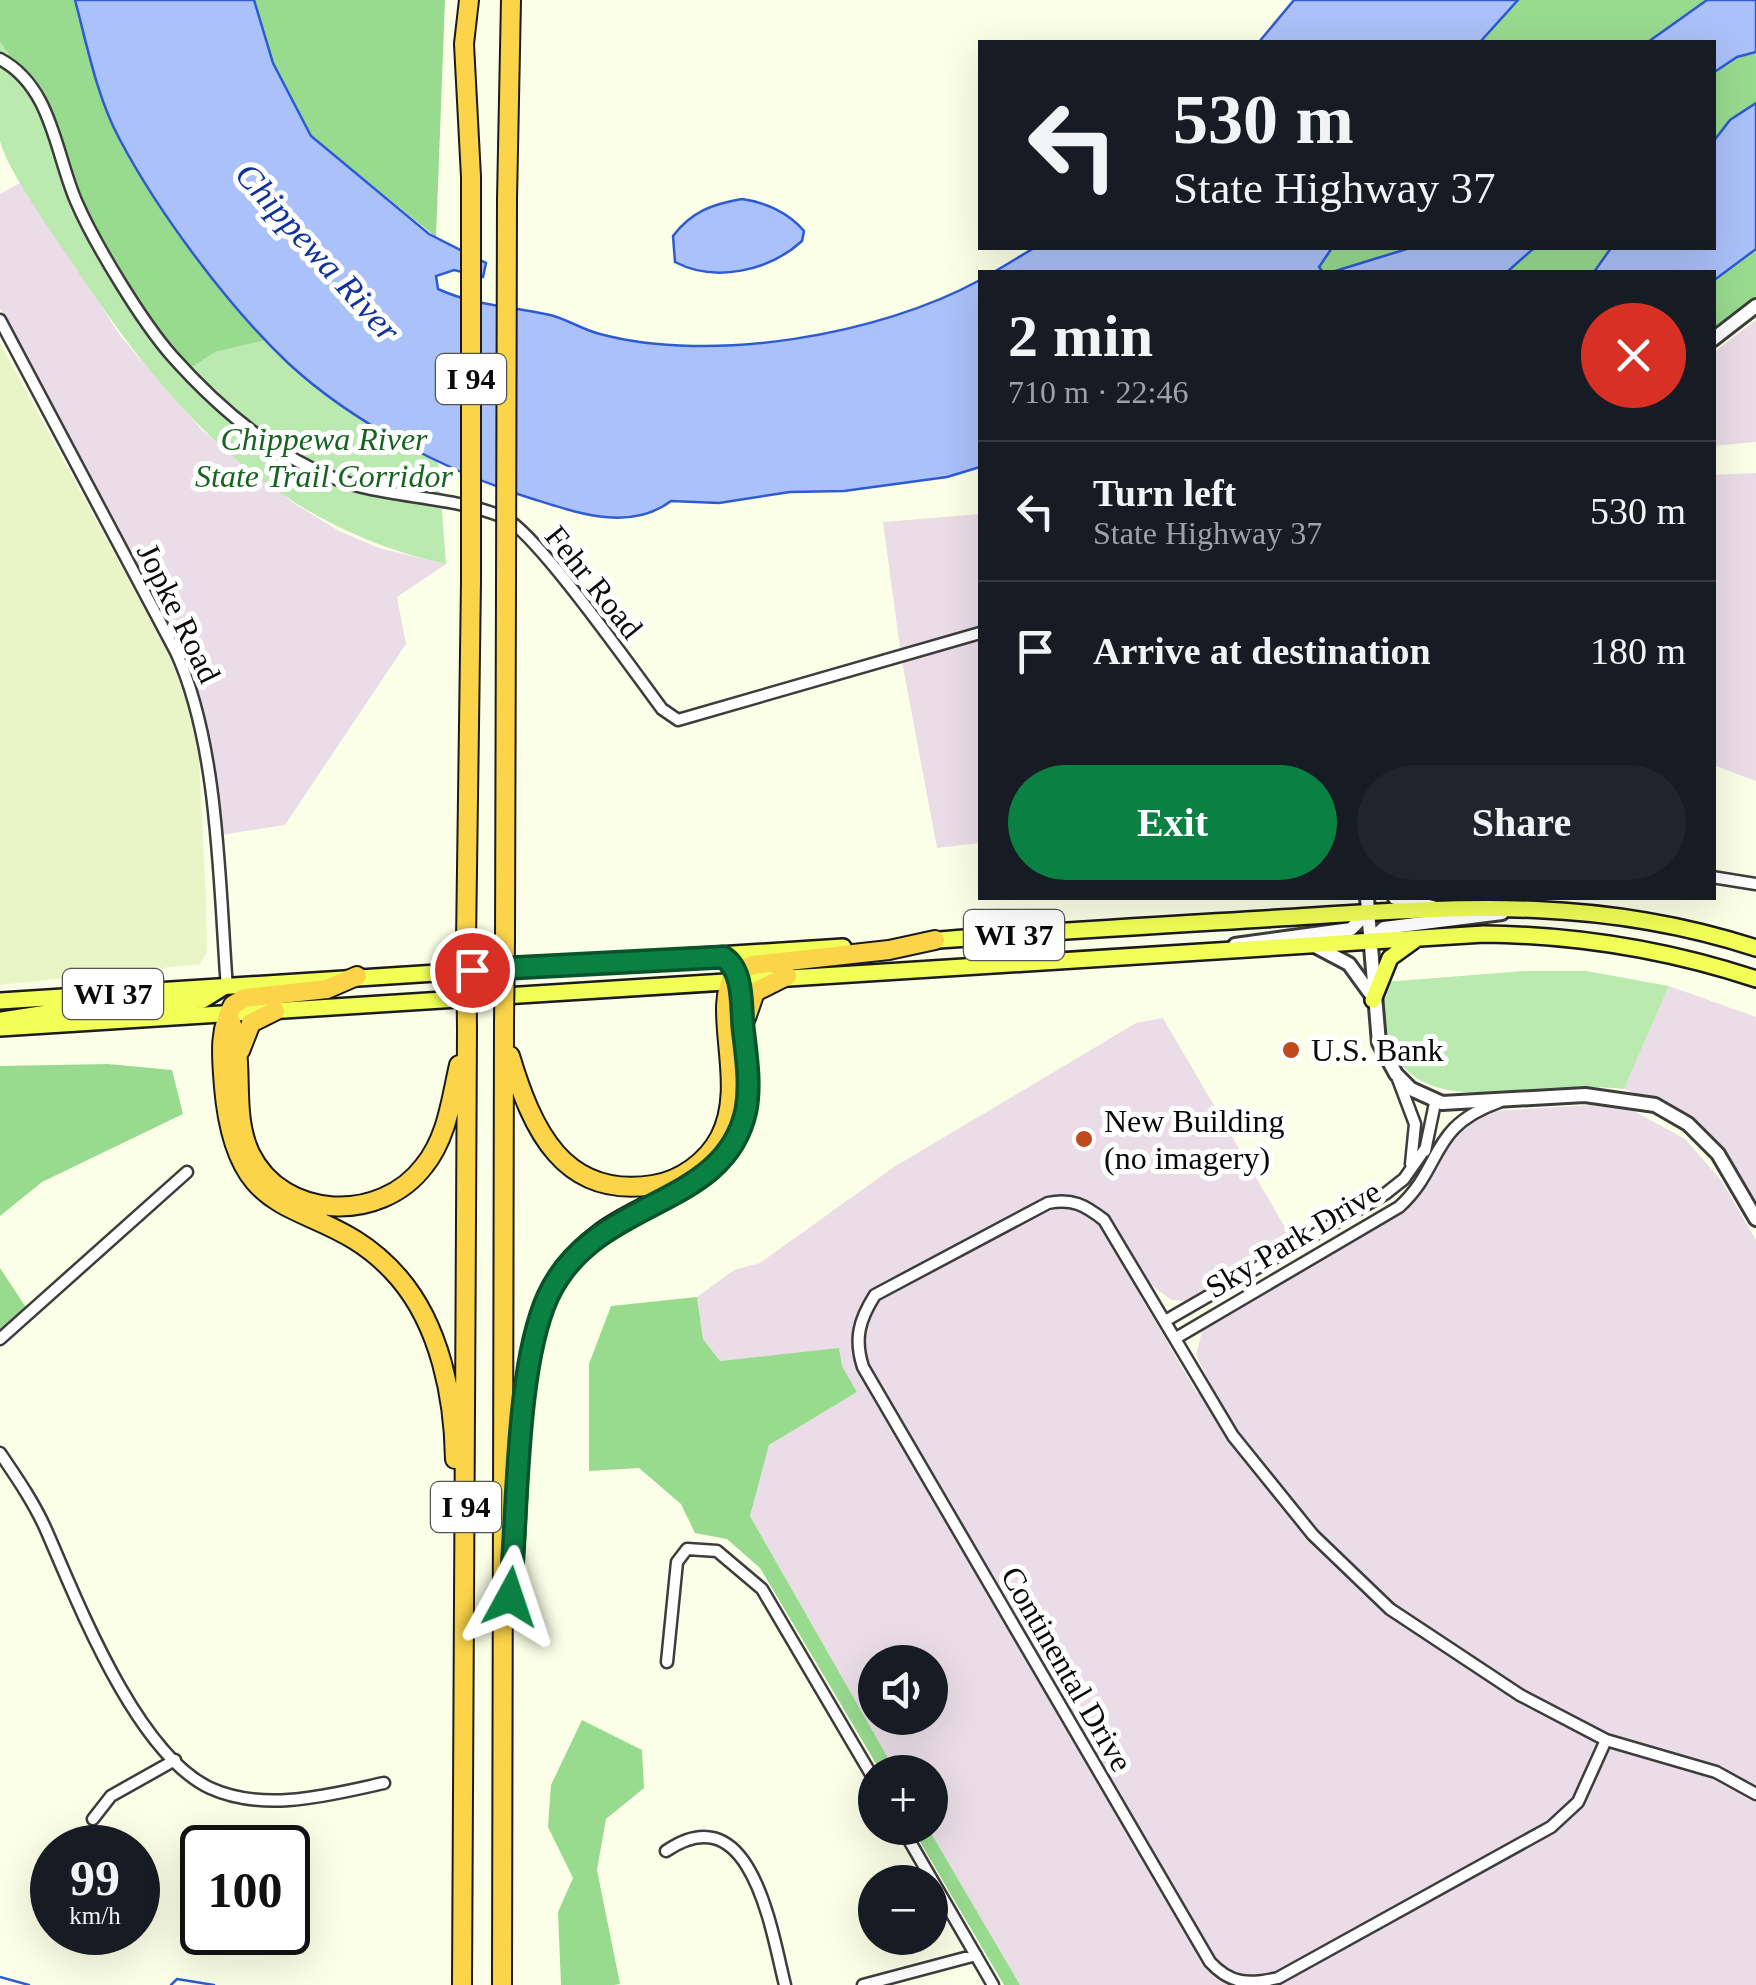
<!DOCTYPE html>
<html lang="en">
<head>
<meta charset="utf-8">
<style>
  body { margin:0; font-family:"Times New Roman",serif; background:#20242c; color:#f1f3f6; height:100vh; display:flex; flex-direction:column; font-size:38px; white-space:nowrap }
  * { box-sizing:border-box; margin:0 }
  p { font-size:32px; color:#9ea1a6 }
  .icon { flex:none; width:55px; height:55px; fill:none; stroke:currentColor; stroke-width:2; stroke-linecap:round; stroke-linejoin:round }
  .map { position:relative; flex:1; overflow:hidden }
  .side { position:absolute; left:978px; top:270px; width:738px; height:630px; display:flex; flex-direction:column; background:#171b24; border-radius:0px; box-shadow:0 10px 40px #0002 }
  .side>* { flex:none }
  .guide { position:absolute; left:978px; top:40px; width:738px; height:210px; border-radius:0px; box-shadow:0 10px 40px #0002; background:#171b24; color:#f1f3f6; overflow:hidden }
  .buttons { position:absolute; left:858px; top:1645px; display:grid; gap:20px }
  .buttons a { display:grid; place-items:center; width:90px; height:90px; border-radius:50%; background:#171b24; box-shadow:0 10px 40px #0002; font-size:50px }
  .speed { position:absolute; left:30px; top:1825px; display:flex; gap:20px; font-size:50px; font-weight:700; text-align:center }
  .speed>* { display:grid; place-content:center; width:130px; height:130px; border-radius:50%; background:#171b24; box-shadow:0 10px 40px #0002; line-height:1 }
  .speed small { font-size:25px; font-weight:400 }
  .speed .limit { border:5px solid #111; border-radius:15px; background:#fff; color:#111 }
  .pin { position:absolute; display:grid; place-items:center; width:85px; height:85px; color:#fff; margin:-42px; border:5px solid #fff; border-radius:50%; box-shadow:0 2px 10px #0007 }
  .me { position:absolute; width:110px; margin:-55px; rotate:5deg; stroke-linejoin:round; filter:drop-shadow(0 0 8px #0008) }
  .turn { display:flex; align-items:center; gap:35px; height:210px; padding:0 30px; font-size:45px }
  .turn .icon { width:130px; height:130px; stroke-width:2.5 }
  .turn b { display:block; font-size:70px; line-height:85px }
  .round { display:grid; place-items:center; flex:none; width:105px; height:105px; border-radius:52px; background:#20242c }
  .head { display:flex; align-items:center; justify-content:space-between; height:170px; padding:0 30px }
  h1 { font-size:60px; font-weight:800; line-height:75px }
  .action { display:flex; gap:20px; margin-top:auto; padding:20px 30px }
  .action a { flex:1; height:115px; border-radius:60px; background:#0b8043; color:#fff; font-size:40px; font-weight:800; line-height:115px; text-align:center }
  .action a+a { background:#20242c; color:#f1f3f6 }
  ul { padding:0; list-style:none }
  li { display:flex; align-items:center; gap:30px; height:140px; padding:0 30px; border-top:2px solid #363941 }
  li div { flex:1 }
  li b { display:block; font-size:38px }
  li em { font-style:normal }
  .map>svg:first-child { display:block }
</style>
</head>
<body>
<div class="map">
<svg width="1756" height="1985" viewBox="0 0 1756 1985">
  <rect width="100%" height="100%" fill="#fcffe7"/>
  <path fill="#eadde7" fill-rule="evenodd" d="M22,182L121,337L202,430L292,502L339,531L379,548L446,564L397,597L406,644L285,825L221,835L212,749L186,660L0,308V194Z
    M1756,320V442L1713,446V353Z
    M1756,473V781L1713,765L1712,475Z
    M980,514V843L937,848L901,656L883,522Z
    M1669,986L1756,1017V1204L1726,1153L1700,1125L1671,1106L1624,1089Z
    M1163,1018L1293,1241L1185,1301L1171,1300L1153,1286L1139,1294L1197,1393L1210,1383L1196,1355L1203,1327L1403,1212L1422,1191L1439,1151L1460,1125L1490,1111L1592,1105L1634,1111L1685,1139L1721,1180L1756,1240V1985H1020L928,1828L930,1772H896L750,1516L769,1445L857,1392L842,1366L839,1349L720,1361L703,1339L697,1297L734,1270L760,1263L894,1167L1136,1023ZM875,1662H930V1718H875Z"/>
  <path fill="#eaf5c7" d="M0,343L169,655L191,714L198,741L206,896L207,952L200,964L0,985Z"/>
  <path fill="#bbeab0" d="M0,42L46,107L187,369L215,352L267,340L317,386L438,460L446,564C265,524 162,401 65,252C48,227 6,167 0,141C0,111 0,72 0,42Z
    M1524,971H1586L1669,986L1624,1089C1522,1076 1373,1145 1384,982Z"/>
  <path fill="#98db8f" d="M0,0H75L117,135L170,222L267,340L215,352L187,370L168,350L77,204L46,107L0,42Z
    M254,0H445L436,237L311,136L273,63Z
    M1518,0H1707L1648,42H1480Z
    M1756,52V297L1713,331L1712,272H1508L1534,248H1712L1713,73L1737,57Z
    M1332,248H1410L1348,270L1323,272L1319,268Z
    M108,1064L172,1070L183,1114L42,1182L0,1216V1066Z
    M0,1268L27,1309L0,1332Z
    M697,1297L703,1339L720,1361L839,1348L842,1366L857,1392L769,1445L750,1516L896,1772H881L760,1568L727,1539L695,1533L681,1504L639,1468L589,1471V1364L611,1306Z
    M582,1720L642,1750L644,1788L606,1819L597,1870L620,1984L614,1985H561L558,1912L573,1878L548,1827L551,1785Z
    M912,1828H928L1020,1985H1004Z"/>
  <path fill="#aac1f9" stroke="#2e5bd3" stroke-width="2.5" d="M75,0H254L273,63L311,136L429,234L486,263L483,277L454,270L436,276L438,289C475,306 511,306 550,315C567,319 583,330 600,334C711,364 880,335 980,280V467L947,477L844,491L790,492L719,503L671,501C630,532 578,513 533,499C448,472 354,424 288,363C227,305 158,212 119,138C97,97 87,45 75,0Z
    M1294,0H1518L1480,42H1259Z
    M1707,0H1756V52L1737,57L1713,73L1712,42H1648Z
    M1756,103V249L1713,281L1712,272H1594L1611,248H1712L1713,142L1730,120Z
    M742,199C765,202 789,213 804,231L802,241C769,271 715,283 675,262L673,236C691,212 712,204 742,199Z
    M1034,248H1332L1319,267L1323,272H994Z
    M1410,248H1534L1507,272H1332Z"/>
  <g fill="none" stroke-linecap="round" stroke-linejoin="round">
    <path stroke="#2e5bd3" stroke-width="2.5" d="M0,1977L29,1985
      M171,1985L177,1979L214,1985"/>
    <defs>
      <path id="minor" d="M0,59C52,87 55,152 76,201C94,243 142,322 172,356C221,411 288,469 362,487C407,498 461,499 503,517C535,530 635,673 662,709L678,720L980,633
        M0,320L176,652C219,746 219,884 227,988
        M1712,877L1756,884
        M1398,1079L1415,1124L1411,1164
        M1425,1151L1435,1103
        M1165,1321L1385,1194L1404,1179L1425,1149
        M1176,1338L1399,1207C1444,1166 1428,1127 1499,1102
        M0,1339L187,1172
        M0,1453C17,1478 35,1504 47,1532C78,1603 136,1753 210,1788C265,1813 329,1795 384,1783
        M667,1662L677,1562L687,1549L717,1551L762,1589L875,1781
        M1606,1740L1578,1802L1551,1827L1278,1978C1249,1985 1230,1984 1210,1962L863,1367C854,1339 859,1320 875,1295L1048,1203C1072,1198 1085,1205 1104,1220L1233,1436L1313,1535L1390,1609L1520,1695L1606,1740L1716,1772L1756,1794
        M93,1819L111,1796L175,1760
        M902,1828L993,1985
        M666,1851C752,1792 772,1934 785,1985
        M863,1985L976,1955"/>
      <path id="tertiary" d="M1712,340L1756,306
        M1367,898L1379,1043L1396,1074L1411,1089L1442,1103L1585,1095L1655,1105L1688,1124L1718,1154L1756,1219
        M1395,898L1433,907
        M1371,940L1384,928L1502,913
        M1235,945L1351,929L1368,912
        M1313,945L1349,964L1370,993"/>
      <path id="primary" d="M926,941C1054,931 1183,924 1312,916C1470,906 1602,898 1756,948
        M1373,1000L1390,958L1415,940
        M0,1001L843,947
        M2,1020L73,1009L203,1000L227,985
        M0,1028L1484,934C1577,935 1668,950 1756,979"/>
      <path id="motorway" d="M469,0L464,44L471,177
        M507,199L511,0
        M505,940L506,586
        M466,942L471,581
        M357,976L327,989L245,998L233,1005C218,1031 222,1059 224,1087C237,1242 322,1188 399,1278C440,1326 454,1397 455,1459
        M229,1017C247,1059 230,1111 250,1153C283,1221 381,1223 424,1166C447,1138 451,1100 459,1065
        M746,1018L755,992L787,976
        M240,1051L251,1023L275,1011
        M510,1056C532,1129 563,1199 653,1185C680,1181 707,1162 720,1137C748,1083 710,1011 735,972L753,965L889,950L935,940
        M514,1555C520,1479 517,1353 553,1287C618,1166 765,1229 745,1039C742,1014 745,979 728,959L715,956
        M462,1985L467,1029
        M502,1985L504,1023"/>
    </defs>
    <use href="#minor" stroke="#3d3d3d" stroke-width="15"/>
    <use href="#tertiary" stroke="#3d3d3d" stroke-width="18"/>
    <use href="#primary" stroke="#1b1b1b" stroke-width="20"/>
    <use href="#motorway" stroke="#1b1b1b" stroke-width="22"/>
    <use href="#minor" stroke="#fff" stroke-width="10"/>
    <use href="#tertiary" stroke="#fff" stroke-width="12"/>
    <use href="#primary" stroke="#f1ff57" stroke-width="15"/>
    <use href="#motorway" stroke="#fbd449" stroke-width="18"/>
    <defs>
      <path id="motorway-bridge" d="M471,581V177
        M506,586L507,199
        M466,942L467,1029
        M504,1023L505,940"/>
    </defs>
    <use href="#motorway-bridge" stroke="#1b1b1b" stroke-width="22" stroke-linecap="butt"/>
    <use href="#motorway-bridge" stroke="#fbd449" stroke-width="18"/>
  </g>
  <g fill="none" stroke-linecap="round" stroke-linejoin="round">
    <defs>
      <path id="route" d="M472,970L723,957C744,970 741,1005 743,1027C746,1054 751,1083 746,1110C725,1211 595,1195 548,1296C515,1368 518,1515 510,1597"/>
    </defs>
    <use href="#route" stroke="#07532c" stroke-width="25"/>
    <use href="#route" stroke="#0b8043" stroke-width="18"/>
  </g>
  <g fill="#bf4a1e" stroke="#fff" stroke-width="4">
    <circle cx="1291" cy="1050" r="10"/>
    <circle cx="1084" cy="1139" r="10"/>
  </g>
  <g text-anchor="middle" stroke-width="10" stroke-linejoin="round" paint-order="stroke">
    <g fill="#fff" stroke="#545454" stroke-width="2.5">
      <rect x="436" y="354" width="70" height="50" rx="8"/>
      <rect x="964" y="910" width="100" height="50" rx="8"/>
      <rect x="63" y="969" width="100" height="50" rx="8"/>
      <rect x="431" y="1482" width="70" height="50" rx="8"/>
    </g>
    <g font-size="30" font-weight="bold" fill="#0a0a0a">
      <text x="471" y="389">I 94</text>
      <text x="1014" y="945">WI 37</text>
      <text x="113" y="1004">WI 37</text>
      <text x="466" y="1517">I 94</text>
    </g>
    <g font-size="32" font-style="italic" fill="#196322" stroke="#fff">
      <text x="324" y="450">Chippewa River<tspan x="324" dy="37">State Trail Corridor</tspan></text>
    </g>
    <g font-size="32" fill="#0a0a0a" stroke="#fff">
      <text transform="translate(594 582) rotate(51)" y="11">Fehr Road</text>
      <text transform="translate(179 613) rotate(64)" y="11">Jopke Road</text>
      <text transform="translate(1293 1239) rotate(-31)" y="11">Sky Park Drive</text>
      <text transform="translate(1067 1669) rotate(60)" y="11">Continental Drive</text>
    </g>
    <g font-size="32" fill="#0a0a0a" stroke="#fff" text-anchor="start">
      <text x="1311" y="1061">U.S. Bank</text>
      <text x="1104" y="1132">New Building<tspan x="1104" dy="37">(no imagery)</tspan></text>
    </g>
    <g font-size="35" font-style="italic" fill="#10329f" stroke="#fff">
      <text transform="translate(318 252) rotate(48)" y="12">Chippewa River</text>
    </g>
  </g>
</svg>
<div class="buttons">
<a><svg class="icon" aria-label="sound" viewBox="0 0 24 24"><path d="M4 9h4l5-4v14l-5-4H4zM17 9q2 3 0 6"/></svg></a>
<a>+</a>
<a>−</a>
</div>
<div class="speed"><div>99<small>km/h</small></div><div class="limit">100</div></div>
<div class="pin" style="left:472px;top:970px;background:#d93025"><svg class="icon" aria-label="arrive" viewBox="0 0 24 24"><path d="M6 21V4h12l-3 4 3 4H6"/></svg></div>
<svg class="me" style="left:510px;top:1597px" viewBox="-20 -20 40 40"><path d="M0-17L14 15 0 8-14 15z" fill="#0b8043" stroke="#fff" stroke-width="4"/></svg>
<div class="guide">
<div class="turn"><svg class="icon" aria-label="left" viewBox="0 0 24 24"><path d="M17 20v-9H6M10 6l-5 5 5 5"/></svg><div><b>530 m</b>State Highway 37</div></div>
</div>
<section class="side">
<div class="head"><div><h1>2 min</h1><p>710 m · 22:46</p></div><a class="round" style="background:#d93025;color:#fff"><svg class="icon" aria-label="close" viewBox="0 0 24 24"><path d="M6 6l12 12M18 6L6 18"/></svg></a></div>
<ul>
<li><svg class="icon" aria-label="left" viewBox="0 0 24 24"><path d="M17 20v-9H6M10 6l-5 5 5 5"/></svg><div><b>Turn left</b><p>State Highway 37</p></div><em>530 m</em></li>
<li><svg class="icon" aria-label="arrive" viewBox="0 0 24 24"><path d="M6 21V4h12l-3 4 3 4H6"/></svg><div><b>Arrive at destination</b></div><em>180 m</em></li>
</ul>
<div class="action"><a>Exit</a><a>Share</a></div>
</section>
</div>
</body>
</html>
